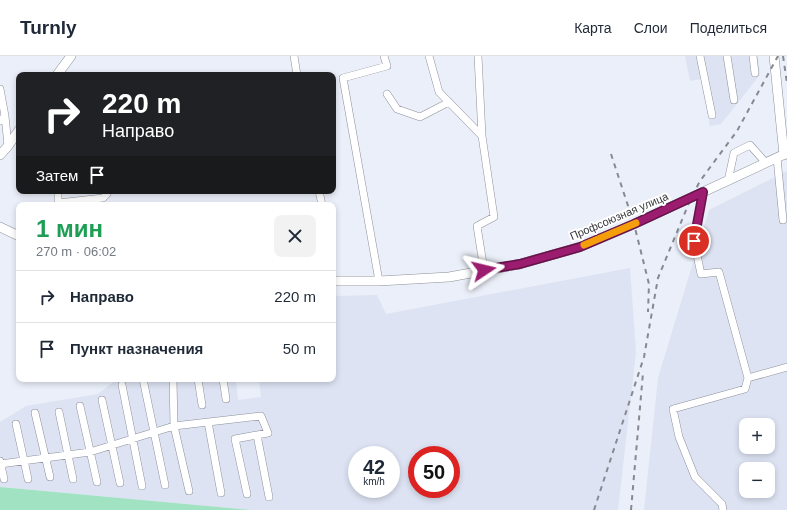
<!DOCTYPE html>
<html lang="ru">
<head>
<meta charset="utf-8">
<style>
  body { margin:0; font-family:Arial,sans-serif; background:#f2f2f3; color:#1f2937; height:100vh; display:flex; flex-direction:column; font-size:15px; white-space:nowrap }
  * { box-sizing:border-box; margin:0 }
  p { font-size:13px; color:#747a83 }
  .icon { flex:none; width:22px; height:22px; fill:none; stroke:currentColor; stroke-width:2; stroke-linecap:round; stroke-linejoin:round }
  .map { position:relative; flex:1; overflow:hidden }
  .details { position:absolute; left:16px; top:146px; width:320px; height:180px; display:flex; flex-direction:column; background:#fff; border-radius:8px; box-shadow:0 2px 6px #0003 }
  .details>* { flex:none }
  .banner { position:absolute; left:16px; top:16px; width:320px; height:122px; border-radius:8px; box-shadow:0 2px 6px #0003; background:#202124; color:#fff; overflow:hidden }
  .buttons { position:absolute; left:739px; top:362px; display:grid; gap:8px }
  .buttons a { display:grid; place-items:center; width:36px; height:36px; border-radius:8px; background:#fff; box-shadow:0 2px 6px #0003; font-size:20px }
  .speed { position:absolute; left:348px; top:390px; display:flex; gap:8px; font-size:20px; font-weight:700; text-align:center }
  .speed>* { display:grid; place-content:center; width:52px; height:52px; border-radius:50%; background:#fff; box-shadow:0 2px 6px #0003; line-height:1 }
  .speed small { font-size:10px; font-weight:400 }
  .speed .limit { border:6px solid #d22; background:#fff; color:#111 }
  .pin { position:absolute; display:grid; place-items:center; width:34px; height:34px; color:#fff; margin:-17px; border:2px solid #fff; border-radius:50%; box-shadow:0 1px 4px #0007 }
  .me { position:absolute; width:44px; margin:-22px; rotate:80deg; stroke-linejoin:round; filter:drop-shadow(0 0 3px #0008) }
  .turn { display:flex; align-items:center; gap:14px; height:84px; padding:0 20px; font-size:18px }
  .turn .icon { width:52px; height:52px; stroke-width:2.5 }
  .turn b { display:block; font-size:28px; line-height:34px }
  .then { display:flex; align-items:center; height:38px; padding:0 20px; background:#0003; gap:8px; font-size:15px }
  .round { display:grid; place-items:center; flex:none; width:42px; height:42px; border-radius:8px; background:#f2f2f3 }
  .head { display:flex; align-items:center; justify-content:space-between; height:68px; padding:0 20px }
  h1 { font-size:24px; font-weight:700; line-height:30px; color:#1e9e55 }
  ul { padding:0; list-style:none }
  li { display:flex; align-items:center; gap:12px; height:52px; padding:0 20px; border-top:1px solid #e0e1e3 }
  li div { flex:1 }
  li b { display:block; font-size:15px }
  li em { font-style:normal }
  header { display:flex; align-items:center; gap:24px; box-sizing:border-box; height:56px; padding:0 20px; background:#fff; border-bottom:1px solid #e0e1e3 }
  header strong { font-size:19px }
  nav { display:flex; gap:22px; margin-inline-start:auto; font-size:14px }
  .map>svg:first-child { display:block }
</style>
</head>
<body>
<header>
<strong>Turnly</strong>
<nav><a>Карта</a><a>Слои</a><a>Поделиться</a></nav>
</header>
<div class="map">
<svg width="787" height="454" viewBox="0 0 787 454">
  <rect width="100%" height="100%" fill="#ebeff9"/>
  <path fill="#dde3f3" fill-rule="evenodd" d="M685,0H758L760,19L721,68L710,70L701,23L690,25Z
    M787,115V454H644L658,322L709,154ZM746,369H768V391H746ZM746,413H768V435H746Z
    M630,212L636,296L618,454H251L0,431V366L26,350L98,338L117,323H236L238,344L261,341L259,323H333V240L377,239L386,258ZM357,399H391V433H357ZM417,399H451V433H417Z"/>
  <path fill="#a0e2c1" d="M0,431L251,454H0Z"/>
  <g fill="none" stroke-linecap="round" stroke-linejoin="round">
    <defs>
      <path id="minor" d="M294,0L297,19
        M429,0L439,36L482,80
        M478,0L482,80L494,161L477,170L484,214
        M700,0L712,59
        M727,0L734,44
        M753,0L755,17
        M0,33L5,60L0,65
        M387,38L397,53L420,61L449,46
        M5,60L8,90
        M777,102L783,164
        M728,125L734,97L750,89L766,107
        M319,135L322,149
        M703,136L694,185L701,218L719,216L748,322L787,311
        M58,147L103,142L107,138L108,135
        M58,149V135
        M379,225L343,22L387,10L384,0
        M143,323L165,429
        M198,323L202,349
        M223,323L226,343
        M122,329L142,430
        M102,344L120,427
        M80,350L97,426
        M59,356L73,423
        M35,357L50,421
        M208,366L221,437
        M16,368L28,423
        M257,379L269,441
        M0,405L4,423
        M0,408L90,396L174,370L173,323
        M189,435L174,370L261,360L268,377L235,383L247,438
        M723,454L722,448L695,421L679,381L673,353L745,333L748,322"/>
      <path id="major" d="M774,0L784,99
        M57,19L71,0
        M0,99L8,90L19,74
        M0,171L19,180
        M333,225H379L449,221L520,208L580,191L634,168L787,97"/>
    </defs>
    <use href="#minor" stroke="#8d909a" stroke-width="8"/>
    <use href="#major" stroke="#8d909a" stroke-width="10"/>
    <use href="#minor" stroke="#fff" stroke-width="7"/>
    <use href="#major" stroke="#fff" stroke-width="9"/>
    <path stroke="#878990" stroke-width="2" stroke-dasharray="5 5" stroke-linecap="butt" d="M783,0L787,27
      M611,98L634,168L649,228L648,256
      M594,454L644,301L658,222L691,142L700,125L737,75L778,0
      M631,454L643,317"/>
  </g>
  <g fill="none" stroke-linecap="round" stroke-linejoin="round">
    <defs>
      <path id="route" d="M484,214L520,208L580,191L634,168L703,136L694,185"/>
    </defs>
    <use href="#route" stroke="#651249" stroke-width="10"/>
    <use href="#route" stroke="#9c1c70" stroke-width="7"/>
    <path stroke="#f59e0b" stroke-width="7" d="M584,189L636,167"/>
  </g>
  <g text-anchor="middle" stroke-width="4" stroke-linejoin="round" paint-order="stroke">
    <g font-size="11" fill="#37383c" stroke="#fff">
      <text transform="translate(619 160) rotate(-23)" y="4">Профсоюзная улица</text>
    </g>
  </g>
</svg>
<div class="buttons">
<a>+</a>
<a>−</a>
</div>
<div class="speed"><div>42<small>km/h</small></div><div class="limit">50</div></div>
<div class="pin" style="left:694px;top:185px;background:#d93025"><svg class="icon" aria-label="arrive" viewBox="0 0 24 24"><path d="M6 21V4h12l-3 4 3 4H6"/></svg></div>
<svg class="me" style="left:484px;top:214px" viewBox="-20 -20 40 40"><path d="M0-17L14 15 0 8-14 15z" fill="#9c1c70" stroke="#fff" stroke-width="4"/></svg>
<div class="banner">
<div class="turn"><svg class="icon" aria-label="right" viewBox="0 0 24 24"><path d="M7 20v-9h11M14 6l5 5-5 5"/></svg><div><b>220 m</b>Направо</div></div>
<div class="then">Затем<svg class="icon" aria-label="arrive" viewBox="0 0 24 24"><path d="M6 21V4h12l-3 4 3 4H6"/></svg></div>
</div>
<section class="details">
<div class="head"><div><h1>1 мин</h1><p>270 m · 06:02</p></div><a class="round"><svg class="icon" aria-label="close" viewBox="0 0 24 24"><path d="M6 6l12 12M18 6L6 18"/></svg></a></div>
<ul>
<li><svg class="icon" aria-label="right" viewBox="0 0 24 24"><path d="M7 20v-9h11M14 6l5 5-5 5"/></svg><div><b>Направо</b></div><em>220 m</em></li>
<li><svg class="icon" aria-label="arrive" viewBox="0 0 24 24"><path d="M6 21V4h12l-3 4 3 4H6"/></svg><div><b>Пункт назначения</b></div><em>50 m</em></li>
</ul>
</section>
</div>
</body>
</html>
